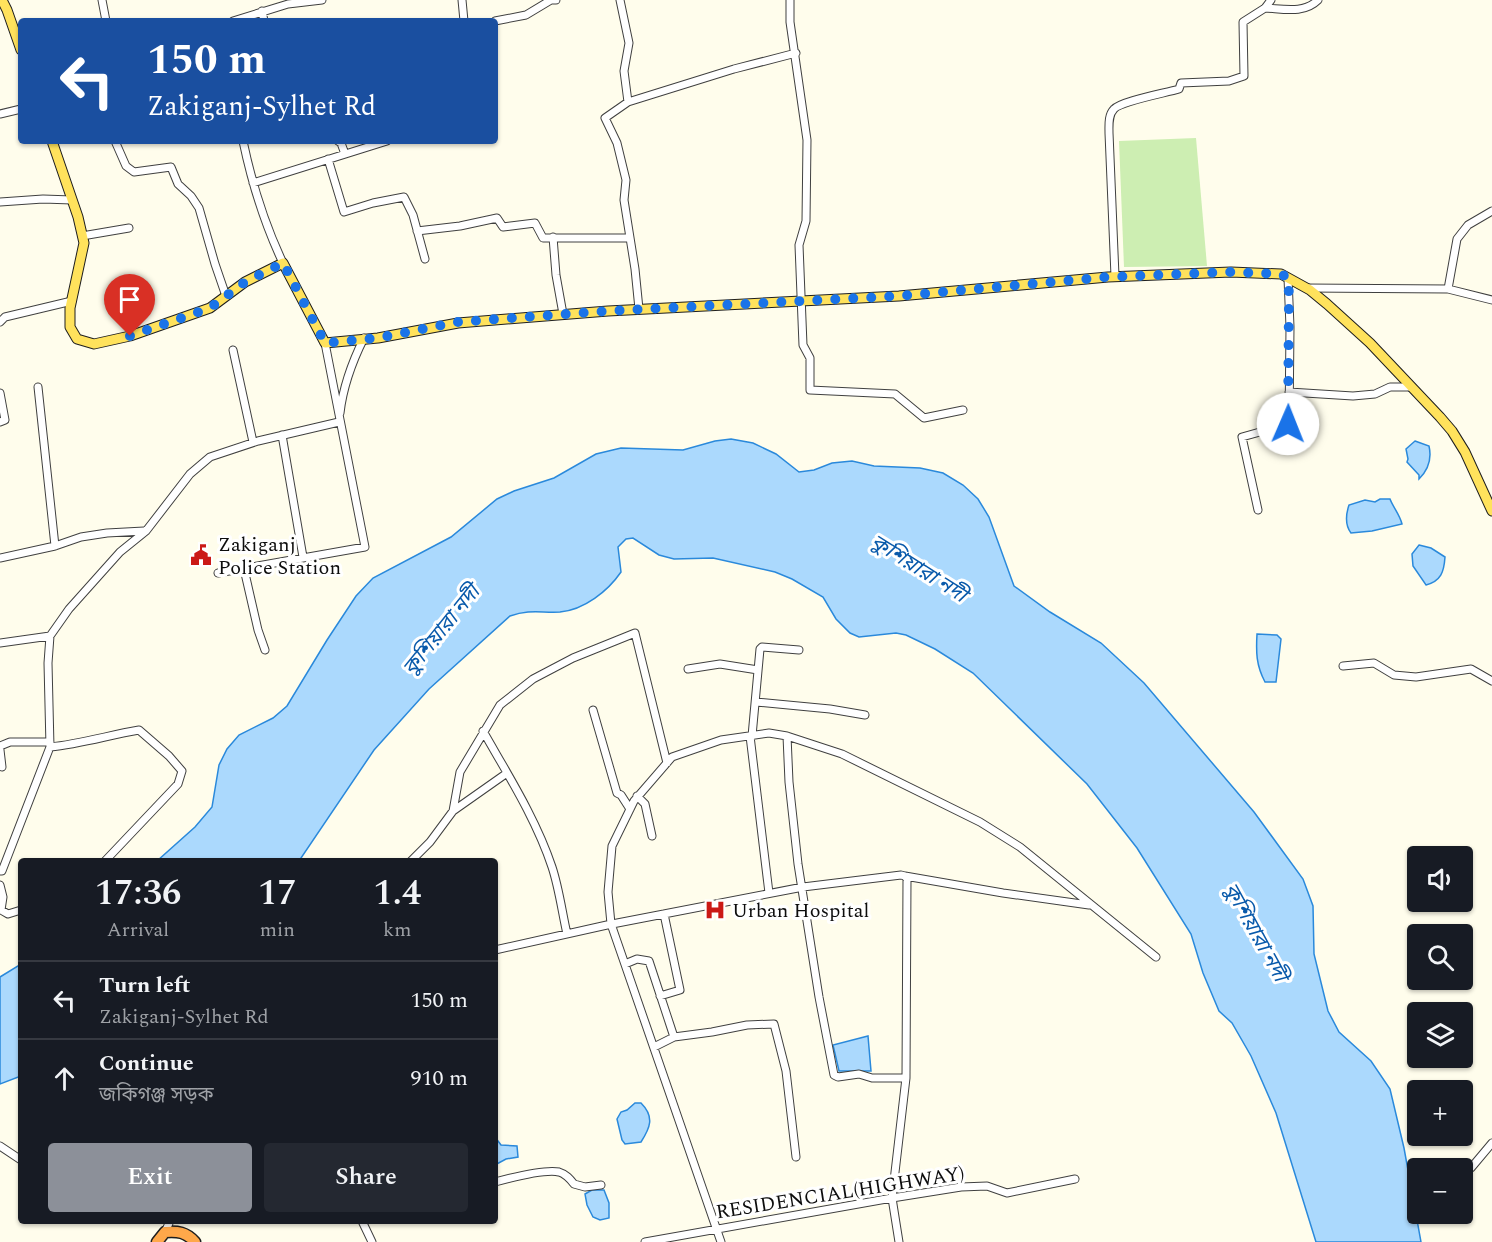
<!DOCTYPE html>
<html lang="en">
<head>
<meta charset="utf-8">
<style>
  body { margin:0; font-family:Spectral,"Noto Sans Bengali",serif; background:#242831; color:#f1f3f6; height:100vh; display:flex; flex-direction:column; font-size:22px; white-space:nowrap }
  * { box-sizing:border-box; margin:0 }
  p { font-size:20px; color:#9ea1a6 }
  .icon { flex:none; width:33px; height:33px; fill:none; stroke:currentColor; stroke-width:2; stroke-linecap:round; stroke-linejoin:round }
  .map { position:relative; flex:1; overflow:hidden }
  .drawer { position:absolute; left:18px; top:858px; width:480px; height:366px; display:flex; flex-direction:column; background:#171b24; border-radius:6px; box-shadow:0 2px 4px #0004 }
  .drawer>* { flex:none }
  .guide { position:absolute; left:18px; top:18px; width:480px; height:126px; border-radius:6px; box-shadow:0 2px 4px #0004; background:#1a4fa0; color:#fff; overflow:hidden }
  .fabs { position:absolute; left:1407px; top:846px; display:grid; gap:12px }
  .fabs a { display:grid; place-items:center; width:66px; height:66px; border-radius:6px; background:#171b24; box-shadow:0 2px 4px #0004; font-size:30px }
  .pin { position:absolute; display:grid; place-items:center; width:51px; height:51px; color:#fff; margin:-62px -26px; border-radius:50% 50% 50% 0; rotate:-45deg; box-shadow:0 0 6px #0007 }
  .pin .icon { rotate:45deg }
  .me { position:absolute; width:66px; margin:-33px; rotate:1deg; stroke-linejoin:round; filter:drop-shadow(0 0 4px #0008) }
  .turn { display:flex; align-items:center; gap:21px; height:126px; padding:0 30px; font-size:27px }
  .turn .icon { width:78px; height:78px; stroke-width:2.5 }
  .turn b { display:block; font-size:42px; line-height:51px }
  .eta { display:flex; justify-content:space-evenly; align-items:center; height:102px; text-align:center }
  .eta b { font-size:36px; font-weight:600; line-height:42px }
  .action { display:flex; gap:12px; margin-top:auto; padding:12px 30px }
  .action a { flex:1; height:69px; border-radius:6px; background:#8c9099; color:#fff; font-size:24px; font-weight:600; line-height:69px; text-align:center }
  .action a+a { background:#242831; color:#f1f3f6 }
  ul { padding:0; list-style:none }
  li { display:flex; align-items:center; gap:18px; height:78px; padding:0 30px; border-top:2px solid #363941 }
  li div { flex:1 }
  li b { display:block; font-size:22px }
  li em { font-style:normal }
  .map>svg:first-child { display:block }
</style>
</head>
<body>
<div class="map">
<svg width="1492" height="1242" viewBox="0 0 1492 1242">
  <rect width="100%" height="100%" fill="#fffdec"/>
  <path fill="#cdeeb2" d="M1196,138L1207,266L1124,267L1119,141Z"/>
  <path fill="#abd9fd" stroke="#2a89db" stroke-width="1.5" d="M731,439L753,443L776,454L799,472L814,470L832,463L852,461L874,466L920,468L943,473L963,485L978,499L989,517L1014,586L1050,612L1101,643L1144,683L1254,812L1303,879L1313,906L1314,954L1328,1011L1339,1032L1371,1061L1390,1089L1404,1148L1421,1242H1316L1276,1113L1251,1056L1232,1023L1219,1011L1203,973L1191,934L1137,848L1087,784L973,673L935,649L906,635L896,633L859,637L850,633L836,619L823,597L792,579L775,572L713,558L674,559L659,555L633,538L626,539L618,547L621,572C608,591 584,610 560,612C541,613 530,609 510,616L429,689L374,750L299,861H157L195,827L212,807L219,765L227,749L239,735L273,718L287,706L327,640L356,596L373,578L451,537L497,499L514,491L554,478L596,454L621,448L683,450L715,441Z
    M1415,441L1429,446C1432,459 1428,470 1419,479V475L1407,462L1408,459L1406,449Z
    M1380,499H1390C1393,507 1400,515 1402,524L1372,531L1351,533C1345,525 1346,514 1349,505L1365,500L1375,502Z
    M1419,545L1431,548L1445,557C1444,572 1441,581 1426,585L1413,566L1412,554Z
    M1257,634L1277,635L1281,639L1276,682H1265C1256,665 1256,652 1257,634Z
    M21,964V1076L0,1084V977Z
    M868,1036L871,1071H839L833,1045Z
    M635,1103H641C655,1117 650,1128 641,1142L625,1144L622,1140L617,1119L621,1112L627,1110Z
    M495,1137L501,1145L517,1146L518,1157L506,1159L495,1165Z
    M592,1190H604L609,1203V1218L600,1220L593,1217L587,1205L585,1194Z"/>
  <g fill="none" stroke-linecap="round" stroke-linejoin="round">
    <defs>
      <path id="minor" d="M102,0L106,21
        M462,0L464,21
        M620,0L629,43L624,71L628,102
        M790,0V22L807,140L806,221L799,245L803,345L810,358V390L895,394L924,418L963,410
        M1265,8C1284,9 1304,14 1318,0
        M262,11L264,21
        M233,21L288,4L322,0
        M495,21L526,15L551,0H556
        M0,114L21,109
        M115,141L126,166L134,172L171,167L178,184L191,196L199,208L215,264L226,296
        M243,141C252,184 264,223 283,263
        M338,141L341,143L345,154
        M328,159L344,212L373,203L404,197L413,215L425,259
        M253,183L387,141
        M0,202L43,199L72,200
        M417,231L460,226L497,218L503,227L535,223L543,238H630
        M82,236L129,228
        M553,237L556,275L563,314
        M1115,276L1109,133C1109,125 1108,115 1114,109C1121,101 1166,93 1179,89L1181,83L1229,81L1244,76L1243,22L1265,8L1271,0
        M1306,288L1448,289L1457,239L1468,225L1492,211
        M1448,289L1492,300
        M639,309L635,269L624,200L626,180L617,143L605,118L628,102L734,69L796,53
        M0,322L5,317L72,301
        M233,350L253,442
        M38,387L55,546
        M1289,392L1353,396L1375,394L1390,387H1411
        M0,393L5,420L0,422
        M340,413C343,387 352,362 364,338
        M282,435L303,557
        M1258,510L1242,437L1289,424L1290,327L1288,278
        M0,558L55,546L81,537L107,533L144,531
        M244,569L258,630L265,650
        M218,573L365,547L325,343
        M0,643L50,636L69,609L120,552L146,531L190,474L210,457L258,441L339,422
        M1343,666L1374,663L1394,675L1416,677L1471,669L1492,681
        M688,669L720,664L758,670
        M756,702L830,709L865,715
        M593,710L617,793L621,795L630,809
        M483,731C508,775 536,819 552,867C559,888 562,912 567,934
        M750,736L769,893
        M752,736L760,649L762,647L799,650
        M787,736L789,782L798,864L819,997L834,1075L838,1077L859,1074L872,1078H906
        M0,746L10,742H50
        M50,747C81,744 109,735 139,730L169,756L182,771L178,784L105,861
        M0,750L2,767
        M637,796L645,804L652,836
        M453,811L507,773
        M411,861L430,842L453,811L460,772L500,705L533,679L573,658L635,633L667,763
        M0,871H2L50,747L48,663L50,636
        M905,876L1003,893L1089,905
        M0,885L3,897L1,910L8,914L21,910
        M495,950L607,925L803,887L901,875L905,876L907,879L906,1078L892,1198L899,1242
        M625,964L637,959L649,961L674,1037L654,1047
        M660,996L680,990L664,914
        M674,1037L712,1032L747,1025L774,1024L786,1071L796,1157
        M0,1146L21,1160
        M1471,1168L1492,1143
        M495,1182C510,1178 545,1169 559,1172C566,1174 570,1179 574,1184L585,1187L601,1185
        M362,1221L372,1242
        M165,1232L170,1221
        M645,1242L892,1198L961,1187L987,1186L1007,1193L1075,1179
        M721,1242L611,924L608,892L612,846L634,801L672,757L721,740L769,733L787,736L842,754L980,822L1020,847L1156,957"/>
      <path id="major" d="M2,0L7,10L21,50
        M52,141L78,217L84,243L70,308V327L77,339L94,344L130,336L210,308L245,282L283,263L325,343L378,338L458,323L608,311L899,296L1108,277L1231,272L1281,274L1310,290L1327,304L1370,343L1440,417L1452,431L1465,452L1492,511"/>
      <path id="highway" d="M157,1242L165,1232C178,1231 186,1232 195,1242"/>
    </defs>
    <use href="#minor" stroke="#404040" stroke-width="9"/>
    <use href="#major" stroke="#1e1e1e" stroke-width="11"/>
    <use href="#highway" stroke="#1e1e1e" stroke-width="13"/>
    <use href="#minor" stroke="#fff" stroke-width="7"/>
    <use href="#major" stroke="#ffe25c" stroke-width="9"/>
    <use href="#highway" stroke="#ffa84a" stroke-width="10"/>
  </g>
  <g fill="none" stroke-linecap="round" stroke-linejoin="round">
    <path stroke="#1a73e8" stroke-width="10" stroke-dasharray="0 18" d="M130,336L210,308L245,282L283,263L325,343L378,338L458,322L608,311L899,296L1108,277L1231,272L1281,274L1288,278L1289,295L1288,424"/>
  </g>
  <defs>
    <symbol id="civic-bare" viewBox="-9 -9 18 18"><path d="M-.6-6.5H3V-4.5H.6V-3L4-1V1h2V6H-6V1h2V-1L-.6-3ZM-1.2 2.5V6h2.4V2.5Z" fill="#cb1916" stroke="#fff" stroke-width="2.5" paint-order="stroke"/></symbol>
    <symbol id="hospital-bare" viewBox="-9 -9 18 18"><path d="M-5-5h3v3.5h4V-5h3V5h-3V1.5h-4V5h-3Z" fill="#cb1916" stroke="#fff" stroke-width="2.5" paint-order="stroke"/></symbol>
  </defs>
  <g fill-rule="evenodd">
    <use href="#civic-bare" x="186" y="540" width="30" height="30"/>
    <use href="#hospital-bare" x="700" y="895" width="30" height="30"/>
  </g>
  <g text-anchor="middle" stroke-width="6" stroke-linejoin="round" paint-order="stroke">
    <g font-size="20" fill="#0d0d0d" stroke="#fff" text-anchor="start">
      <text x="218" y="551">Zakiganj<tspan x="218" dy="23">Police Station</tspan></text>
      <text x="732" y="917">Urban Hospital</text>
    </g>
    <g font-size="20" fill="#0d0d0d" stroke="#fff">
      <text transform="translate(840 1192) rotate(-9)" y="7">RESIDENCIAL(HIGHWAY)</text>
    </g>
    <g font-size="21" font-style="italic" fill="#095aab" stroke="#fff">
      <text transform="translate(919 568) rotate(32)" y="7">কুশিয়ারা নদী</text>
      <text transform="translate(441 630) rotate(-51)" y="7">কুশিয়ারা নদী</text>
      <text transform="translate(1256 932) rotate(61)" y="7">কুশিয়ারা নদী</text>
    </g>
  </g>
</svg>
<div class="fabs">
<a><svg class="icon" aria-label="sound" viewBox="0 0 24 24"><path d="M4 9h4l5-4v14l-5-4H4zM17 9q2 3 0 6"/></svg></a>
<a><svg class="icon" aria-label="search" viewBox="0 0 24 24"><circle cx="10" cy="10" r="6"/><path d="M15 15l6 6"/></svg></a>
<a><svg class="icon" aria-label="layers" viewBox="0 0 24 24"><path d="M12 4l9 5-9 5-9-5zM3 14l9 5 9-5"/></svg></a>
<a>+</a>
<a>−</a>
</div>
<div class="pin" style="left:130px;top:336px;background:#d93025"><svg class="icon" aria-label="arrive" viewBox="0 0 24 24"><path d="M6 21V4h12l-3 4 3 4H6"/></svg></div>
<svg class="me" style="left:1288px;top:424px" viewBox="-20 -20 40 40"><circle r="19" fill="#fff"/><path d="M0-13L10 11 0 6-10 11z" fill="#1a73e8"/></svg>
<div class="guide">
<div class="turn"><svg class="icon" aria-label="left" viewBox="0 0 24 24"><path d="M17 20v-9H6M10 6l-5 5 5 5"/></svg><div><b>150 m</b>Zakiganj-Sylhet Rd</div></div>
</div>
<section class="drawer">
<div class="eta">
<div><b>17:36</b><p>Arrival</p></div>
<div><b>17</b><p>min</p></div>
<div><b>1.4</b><p>km</p></div>
</div>
<ul>
<li><svg class="icon" aria-label="left" viewBox="0 0 24 24"><path d="M17 20v-9H6M10 6l-5 5 5 5"/></svg><div><b>Turn left</b><p>Zakiganj-Sylhet Rd</p></div><em>150 m</em></li>
<li><svg class="icon" aria-label="ahead" viewBox="0 0 24 24"><path d="M12 20V5M6 11l6-6 6 6"/></svg><div><b>Continue</b><p>জকিগঞ্জ সড়ক</p></div><em>910 m</em></li>
</ul>
<div class="action"><a>Exit</a><a>Share</a></div>
</section>
</div>
</body>
</html>
